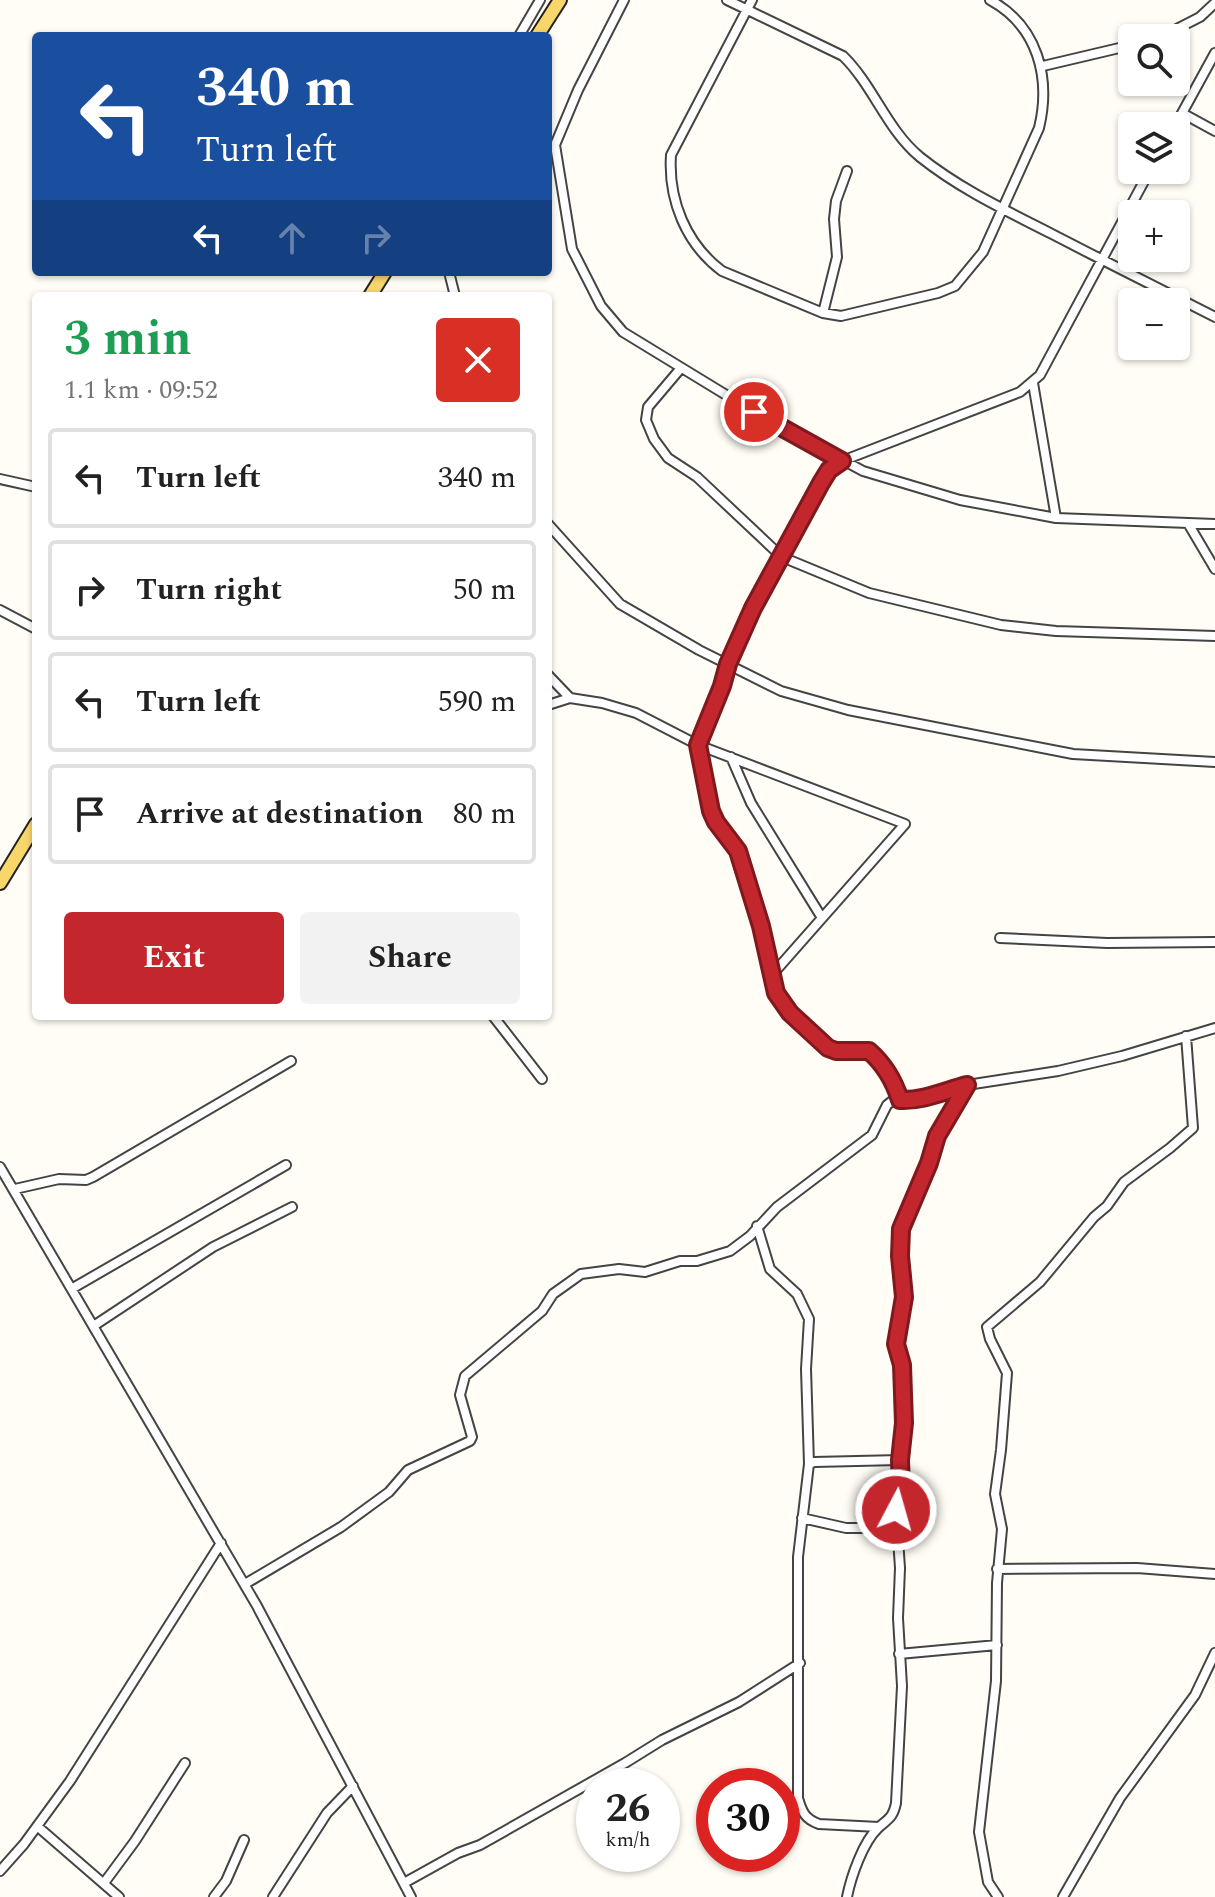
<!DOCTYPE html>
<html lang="en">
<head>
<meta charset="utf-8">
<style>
  body { margin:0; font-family:Spectral,serif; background:#f2f2f2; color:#222; height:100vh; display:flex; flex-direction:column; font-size:30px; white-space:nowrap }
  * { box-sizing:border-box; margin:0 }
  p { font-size:26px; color:#767676 }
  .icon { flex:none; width:44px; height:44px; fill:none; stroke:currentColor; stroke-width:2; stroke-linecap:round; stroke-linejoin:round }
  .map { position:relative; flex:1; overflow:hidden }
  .sheet { position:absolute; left:32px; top:292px; width:520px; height:728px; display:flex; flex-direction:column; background:#fff; border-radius:8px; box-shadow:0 2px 6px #0004 }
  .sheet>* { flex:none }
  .top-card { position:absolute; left:32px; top:32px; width:520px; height:244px; border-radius:8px; box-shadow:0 2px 6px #0004; background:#1a4fa0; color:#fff; overflow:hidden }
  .tools { position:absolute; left:1118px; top:24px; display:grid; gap:16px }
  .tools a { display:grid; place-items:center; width:72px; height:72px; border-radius:8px; background:#fff; box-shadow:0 2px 6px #0004; font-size:40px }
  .speed { position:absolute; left:576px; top:1768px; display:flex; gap:16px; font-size:40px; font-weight:700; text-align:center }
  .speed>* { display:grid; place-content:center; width:104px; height:104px; border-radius:50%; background:#fff; box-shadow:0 2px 6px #0004; line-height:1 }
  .speed small { font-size:20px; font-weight:400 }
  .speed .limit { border:12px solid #d22; background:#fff; color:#111 }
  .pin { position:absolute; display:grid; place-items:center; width:68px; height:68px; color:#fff; margin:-34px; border:4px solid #fff; border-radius:50%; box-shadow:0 2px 8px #0007 }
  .me { position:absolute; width:88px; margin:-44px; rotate:6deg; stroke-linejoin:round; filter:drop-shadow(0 0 6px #0008) }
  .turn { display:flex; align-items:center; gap:28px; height:168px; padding:0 32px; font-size:36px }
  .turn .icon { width:104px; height:104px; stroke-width:2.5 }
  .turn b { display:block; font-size:56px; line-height:68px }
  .lanes { display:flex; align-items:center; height:76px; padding:0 32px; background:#0003; justify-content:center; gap:40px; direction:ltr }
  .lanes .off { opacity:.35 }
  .round { display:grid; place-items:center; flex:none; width:84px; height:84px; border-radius:8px; background:#f2f2f2 }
  .overview { display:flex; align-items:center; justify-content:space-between; height:136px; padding:0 32px }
  h1 { font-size:48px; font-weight:700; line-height:60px; color:#1e9e55 }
  .cta { display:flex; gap:16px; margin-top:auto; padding:16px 32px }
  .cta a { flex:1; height:92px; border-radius:8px; background:#c4262e; color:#fff; font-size:32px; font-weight:700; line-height:92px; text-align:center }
  .cta a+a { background:#f2f2f2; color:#222 }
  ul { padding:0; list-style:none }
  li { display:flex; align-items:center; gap:24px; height:100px; margin:0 16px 12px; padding:0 16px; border:4px solid #e0e0e0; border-radius:8px }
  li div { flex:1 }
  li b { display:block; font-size:30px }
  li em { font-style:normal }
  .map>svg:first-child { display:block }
</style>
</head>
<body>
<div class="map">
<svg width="1215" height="1897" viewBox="0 0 1215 1897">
  <rect width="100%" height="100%" fill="#fffdf5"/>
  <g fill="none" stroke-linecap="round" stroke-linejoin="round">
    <defs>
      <path id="minor" d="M624,0L578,90L555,145L572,249L601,306L623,332L754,412L863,471L960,500L1056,518L1215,524
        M727,0L843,56C873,85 887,130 920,157C960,189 1007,211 1052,234C1106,262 1160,289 1215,317
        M752,0L671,155C668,200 686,244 722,271L823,313L841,316L938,293L955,286L983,252L1039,128C1051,78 1038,26 990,0
        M519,36L540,0
        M1159,38L1200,17L1215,3
        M1043,66L1132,45
        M1182,113L1215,131
        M1175,126L1215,53
        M449,272L455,296
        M823,313L837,257L834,219L836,201L847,171
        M681,368L648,407L646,420L654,439L668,458L697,477L782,557L869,593L1001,625L1056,631L1215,636
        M1033,383L1056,518
        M0,479L36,487
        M548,524L620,604L699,650L781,691L848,710L1073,754L1215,762
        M1189,525L1215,569
        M0,610L36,629
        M548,675L570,698
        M548,705L570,698L602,703L636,713L698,745L905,824L771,976
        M731,757L751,803L822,918
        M1000,938L1107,943L1215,942
        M493,1016L542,1079
        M900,1100C894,1081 884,1064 869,1051H836L828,1048L790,1013L776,993L761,926L738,851L716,822L711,811L698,745L722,686L728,664L753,608L829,470L842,461L1020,392L1040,375L1150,170
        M0,1167L257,1606L411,1897
        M15,1189L59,1179L86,1180L93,1177L291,1061
        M757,1226L770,1269L797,1294L809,1319L806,1369L809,1464L798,1557V1798C802,1812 805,1819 819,1824L879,1827
        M73,1288L286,1165
        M95,1325L213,1247L292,1207
        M809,1464L814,1462L900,1460
        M802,1518L846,1528H896
        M997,1569L1137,1568L1215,1574
        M245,1584L341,1527L389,1492L408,1470L470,1441L472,1437L460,1395L465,1376L542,1311L553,1294L581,1274L619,1269L645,1272L680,1261H697L730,1251L750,1236L777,1207L872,1135L887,1105L892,1101L921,1100L937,1092L967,1085L1058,1071L1122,1056L1215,1028
        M899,1654L997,1645
        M37,1826L119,1897
        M0,1871L24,1844L70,1781L221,1543
        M104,1883L135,1841L185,1763
        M404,1883L458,1853L480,1845L625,1763L662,1740L739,1702L800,1663
        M214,1897L226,1881L244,1840
        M273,1897L327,1813L353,1786
        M847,1897C851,1877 863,1842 878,1828C888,1819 893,1818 896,1803L902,1686L898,1618L900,1568L896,1510L901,1488L904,1405L902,1365L896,1344L904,1297L900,1256L901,1229L929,1163L937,1136L967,1085
        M998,1897L988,1882L979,1832L996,1681L997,1583L1002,1529L995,1494L1001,1450L1007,1373L990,1339L987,1327L1040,1282L1094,1217L1107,1206L1124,1182L1170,1148L1193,1128L1186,1036
        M1063,1897L1120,1798L1195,1695L1215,1653"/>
      <path id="primary" d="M537,36L560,0
        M370,296L385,272
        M0,883L36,824"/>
    </defs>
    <use href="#minor" stroke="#444" stroke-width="12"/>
    <use href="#primary" stroke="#222" stroke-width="16"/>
    <use href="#minor" stroke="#fff" stroke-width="8"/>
    <use href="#primary" stroke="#f9d66b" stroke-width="12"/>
  </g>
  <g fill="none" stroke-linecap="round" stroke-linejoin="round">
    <defs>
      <path id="route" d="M754,412L842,461L829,470L821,483L753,608L728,664L722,686L698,745L711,811L716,822L738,851L761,926L776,993L790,1013L828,1048L836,1051H869C884,1064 894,1081 900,1100C924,1101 944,1091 967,1085L937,1136L929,1163L901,1229L900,1256L904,1297L896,1344L902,1365L904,1423L900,1460L901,1488L896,1510"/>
    </defs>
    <use href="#route" stroke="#7f191e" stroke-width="20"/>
    <use href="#route" stroke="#c4262e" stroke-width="14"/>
  </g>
</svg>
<div class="tools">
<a><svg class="icon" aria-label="search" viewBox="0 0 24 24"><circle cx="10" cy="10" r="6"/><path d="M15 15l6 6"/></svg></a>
<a><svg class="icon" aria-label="layers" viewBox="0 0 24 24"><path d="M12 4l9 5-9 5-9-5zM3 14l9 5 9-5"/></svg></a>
<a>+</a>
<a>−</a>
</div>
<div class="speed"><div>26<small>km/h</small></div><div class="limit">30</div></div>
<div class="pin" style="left:754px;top:412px;background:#d93025"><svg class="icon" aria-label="arrive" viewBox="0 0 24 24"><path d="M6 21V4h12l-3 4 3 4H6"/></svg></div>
<svg class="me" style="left:896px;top:1510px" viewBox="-20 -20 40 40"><circle r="17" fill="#c4262e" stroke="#fff" stroke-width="3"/><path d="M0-11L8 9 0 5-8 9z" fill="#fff"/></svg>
<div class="top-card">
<div class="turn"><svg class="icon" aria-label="left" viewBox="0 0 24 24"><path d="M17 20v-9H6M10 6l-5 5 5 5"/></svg><div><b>340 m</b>Turn left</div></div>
<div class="lanes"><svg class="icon" aria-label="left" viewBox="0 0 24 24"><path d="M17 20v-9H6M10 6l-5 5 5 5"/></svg><svg class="icon off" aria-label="ahead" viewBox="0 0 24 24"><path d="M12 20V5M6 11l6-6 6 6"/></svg><svg class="icon off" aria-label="right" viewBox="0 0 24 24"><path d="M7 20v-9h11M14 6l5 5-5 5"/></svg></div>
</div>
<section class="sheet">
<div class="overview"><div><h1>3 min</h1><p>1.1 km · 09:52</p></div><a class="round" style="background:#d93025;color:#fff"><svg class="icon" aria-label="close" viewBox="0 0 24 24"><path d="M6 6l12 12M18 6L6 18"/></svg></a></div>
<ul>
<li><svg class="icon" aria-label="left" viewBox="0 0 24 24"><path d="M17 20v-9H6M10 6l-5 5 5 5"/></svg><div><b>Turn left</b></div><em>340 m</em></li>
<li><svg class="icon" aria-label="right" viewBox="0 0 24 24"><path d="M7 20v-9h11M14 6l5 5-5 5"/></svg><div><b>Turn right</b></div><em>50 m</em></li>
<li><svg class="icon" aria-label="left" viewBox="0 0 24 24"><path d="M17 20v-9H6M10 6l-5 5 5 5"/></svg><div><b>Turn left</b></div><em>590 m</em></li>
<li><svg class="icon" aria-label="arrive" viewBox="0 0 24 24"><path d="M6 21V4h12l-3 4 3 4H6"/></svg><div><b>Arrive at destination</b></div><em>80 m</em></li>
</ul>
<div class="cta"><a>Exit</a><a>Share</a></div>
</section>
</div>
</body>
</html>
